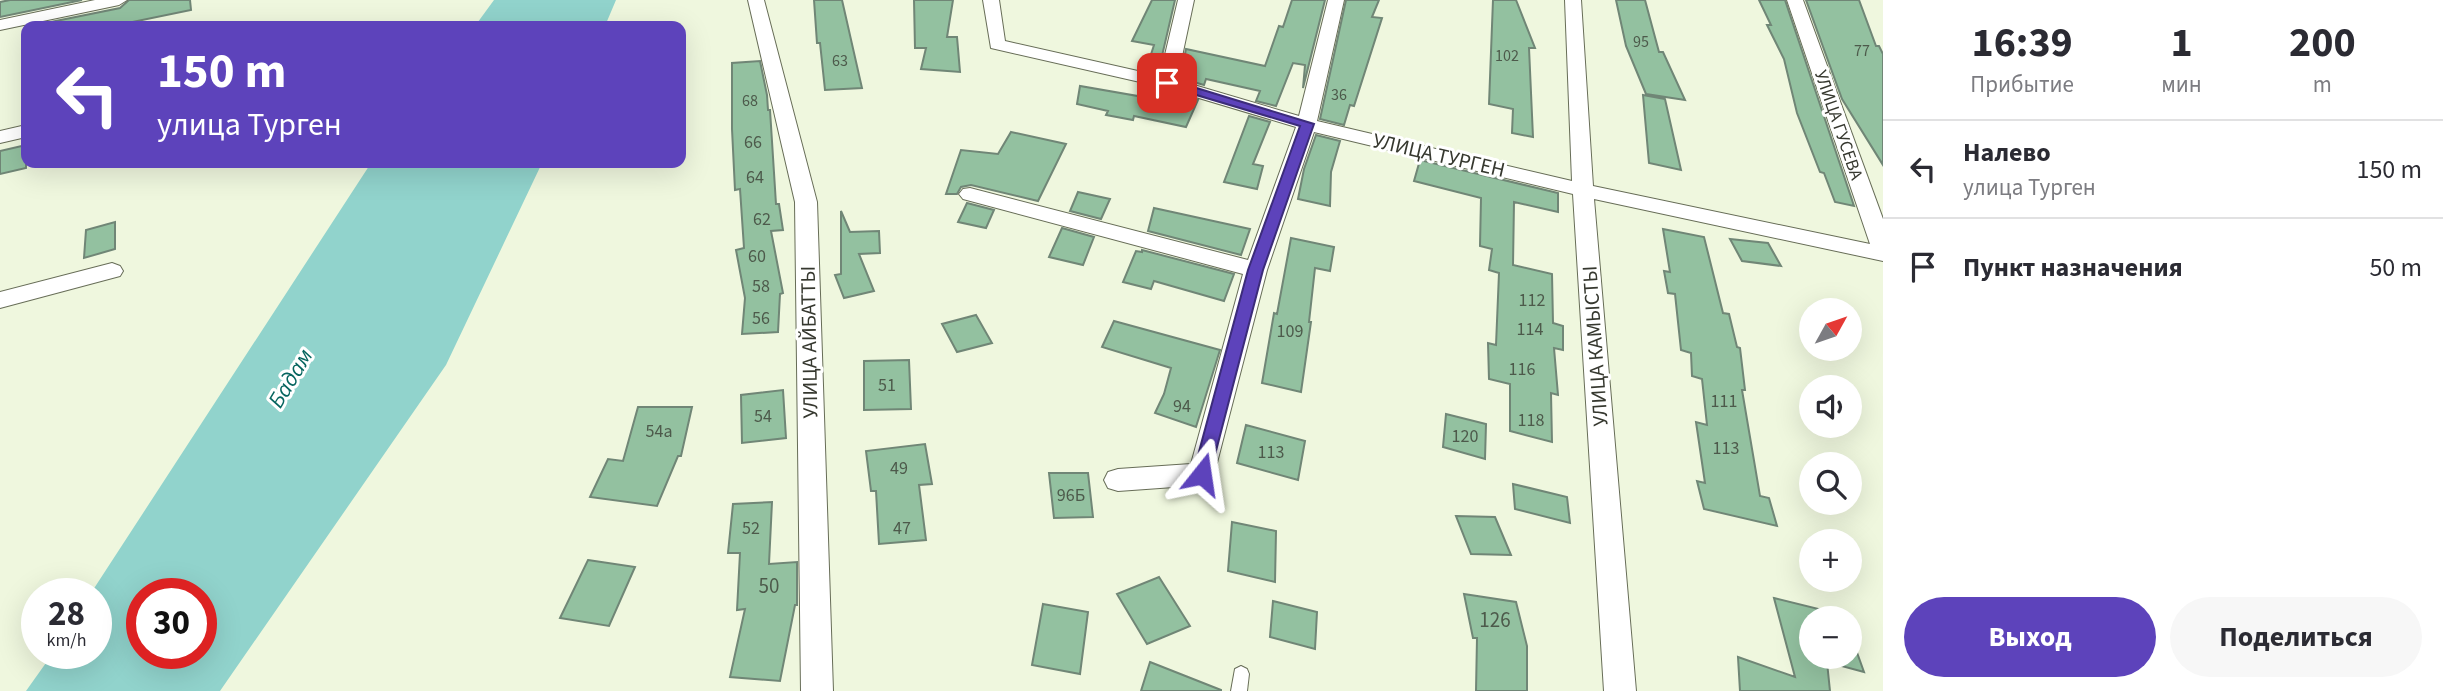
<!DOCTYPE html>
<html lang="ru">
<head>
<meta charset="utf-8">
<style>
  body { margin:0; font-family:"Source Sans 3",sans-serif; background:#f7f7f7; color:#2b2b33; height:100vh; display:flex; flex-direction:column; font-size:26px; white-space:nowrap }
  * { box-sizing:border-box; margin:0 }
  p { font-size:23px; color:#7c7c81 }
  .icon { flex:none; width:38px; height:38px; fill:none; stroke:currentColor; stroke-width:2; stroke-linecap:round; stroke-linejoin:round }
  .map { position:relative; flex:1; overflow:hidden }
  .side { display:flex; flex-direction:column; background:#fff; width:560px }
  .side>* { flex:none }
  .hud { position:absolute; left:21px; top:21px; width:665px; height:147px; border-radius:14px; box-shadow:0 7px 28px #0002; background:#5d43bb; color:#fff; overflow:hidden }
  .needle { width:46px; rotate:50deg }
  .tools { position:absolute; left:1799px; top:298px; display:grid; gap:14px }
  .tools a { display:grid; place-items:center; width:63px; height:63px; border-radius:50%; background:#fff; box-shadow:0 7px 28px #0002; font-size:35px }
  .speed { position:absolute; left:21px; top:578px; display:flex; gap:14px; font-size:35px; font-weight:700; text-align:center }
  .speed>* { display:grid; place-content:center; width:91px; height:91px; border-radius:50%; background:#fff; box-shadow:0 7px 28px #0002; line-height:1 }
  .speed small { font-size:18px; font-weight:400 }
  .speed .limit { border:10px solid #d22; background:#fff; color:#111 }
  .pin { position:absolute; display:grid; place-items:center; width:60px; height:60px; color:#fff; margin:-30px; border-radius:14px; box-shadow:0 4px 10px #0006 }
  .me { position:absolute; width:77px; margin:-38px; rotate:15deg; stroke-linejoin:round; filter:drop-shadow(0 0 5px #0008) }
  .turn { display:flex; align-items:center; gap:24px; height:147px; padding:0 21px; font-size:32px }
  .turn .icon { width:91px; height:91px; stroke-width:2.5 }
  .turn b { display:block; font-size:49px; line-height:60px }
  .eta { display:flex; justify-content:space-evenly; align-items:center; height:119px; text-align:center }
  .eta b { font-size:42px; font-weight:700; line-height:49px }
  .action { display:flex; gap:14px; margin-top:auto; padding:14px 21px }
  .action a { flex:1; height:80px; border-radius:42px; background:#5d43bb; color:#fff; font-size:28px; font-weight:700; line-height:80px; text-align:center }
  .action a+a { background:#f7f7f7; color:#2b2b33 }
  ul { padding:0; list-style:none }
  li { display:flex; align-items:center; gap:21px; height:98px; padding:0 21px; border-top:2px solid #e1e1e2 }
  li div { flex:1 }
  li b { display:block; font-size:26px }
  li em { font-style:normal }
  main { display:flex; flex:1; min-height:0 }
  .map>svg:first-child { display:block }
</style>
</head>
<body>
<main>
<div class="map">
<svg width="1883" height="691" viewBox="0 0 1883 691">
  <rect width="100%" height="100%" fill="#eff7de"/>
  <path fill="#91d3cc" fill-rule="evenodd" d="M494,0H616L605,26H475Z
    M371,163H542L446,365L220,691H26L53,653H96V593H91ZM142,593H201V653H142Z"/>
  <path fill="#93c1a0" stroke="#708676" stroke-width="2" d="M10,0H82L0,17V2Z
    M129,0H190L191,10L113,26H31L120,8Z
    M814,0H842L862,88L825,90L820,43H817Z
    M914,0H953L947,37H957L960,72L921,69L926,48H915Z
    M1152,0H1175L1158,73L1146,70L1154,45L1132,41Z
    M1292,0H1325L1303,88L1305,65L1293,63L1276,106L1256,101L1260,91L1206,79L1204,85L1180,78L1186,49L1265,66L1279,26L1283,27Z
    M1346,0H1379L1372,17L1382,18L1354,106L1350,105L1344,125L1320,119Z
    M1493,0H1516L1535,48H1529L1533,137L1512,133L1513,109L1489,104Z
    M1616,0H1645L1659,52H1663L1685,100L1646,94L1626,46Z
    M1759,0H1785L1854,206L1835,202L1824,173L1820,172L1797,113L1784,59L1767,25H1771Z
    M1806,0H1859L1876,46H1879L1883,54V165L1842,99Z
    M760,61L767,95L768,110H770L776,204H779L783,230L771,231L783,293L780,294L778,332L742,334L745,298L736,250L744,248L740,189L735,190L732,129V63Z
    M1142,85L1198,100L1186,127L1134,116L1133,120L1106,115L1108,111L1077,104L1080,86L1138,96Z
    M1643,95L1665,99L1681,170L1649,163Z
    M1249,116L1270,122L1253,164L1263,166L1257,189L1224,182Z
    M1011,132L1066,144L1038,201L971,185L961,187L957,194H946L961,150L998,154Z
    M1316,135L1340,141L1331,172L1330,206L1298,199L1304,169Z
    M26,145V168L0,174V151Z
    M1420,160L1558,193V212L1514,202L1513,265L1552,274L1553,323L1563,326V350L1554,348L1558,395L1551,393L1552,442L1510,431V384L1489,379L1488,343L1496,345L1499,273L1489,270L1492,249L1480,246L1481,198L1414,181Z
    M1078,192L1110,199L1101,219L1070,211Z
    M967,203L994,210L986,228L958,222Z
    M1154,208L1250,229L1241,255L1148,231Z
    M841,211L850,232L879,231L880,253L859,254L874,291L844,298L835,275L841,274Z
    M115,222V249L84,258L86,230Z
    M1062,228L1094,237L1083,265L1049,257Z
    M1663,229L1704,237L1723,313L1729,314L1737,347L1740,348L1745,390H1742L1760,496L1769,498L1777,526L1704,509L1697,481L1705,483L1696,422L1707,425L1702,379L1692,376L1691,353L1681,350L1675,294L1668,293L1664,271L1670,272Z
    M1291,238L1334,247L1330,271L1315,268L1309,322H1311L1301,392L1262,383L1274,313L1277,314Z
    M1730,239L1768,243L1781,266L1742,261Z
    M1142,250L1234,274L1224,301L1154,281L1151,289L1123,282L1136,251L1142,252Z
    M976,315L992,343L957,352L942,324Z
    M1114,321L1220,350L1196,427L1155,413L1164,394L1171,368L1102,347Z
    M909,360L911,409L864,410V361Z
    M783,390L786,438L742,443L741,395Z
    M638,407H692L681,456H678L657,506L590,497L608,459L623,461Z
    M1446,414L1486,424L1485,459L1443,447Z
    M1246,425L1305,441L1298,480L1237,463Z
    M925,444L932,484L919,485L926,540L879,544L876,491H871L866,451Z
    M1049,473H1088L1093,517L1054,518Z
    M1513,484L1567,497L1570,523L1515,509Z
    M772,502L769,564L797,562V605H795L780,681L730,677L745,609L737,610L740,553H728L733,504Z
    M1456,516L1495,517L1511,555L1471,554Z
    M1232,522L1276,531L1275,582L1228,571Z
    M588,560L635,567L609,626L560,618Z
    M1159,577L1190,626L1147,644L1117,594Z
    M1464,594L1516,602L1527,646V691H1476L1477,638H1473Z
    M1774,598L1843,615L1844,618H1811V656H1850V633L1864,672L1827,662L1830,691H1740L1738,657L1795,677Z
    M1273,601L1317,612L1315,649L1270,637Z
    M1043,604L1088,612L1080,674L1032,665Z
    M1150,662L1221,690V691H1141Z"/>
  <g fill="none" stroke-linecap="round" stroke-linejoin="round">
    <defs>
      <path id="service" d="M1241,666L1247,669L1249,674L1247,691H1231L1235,669Z"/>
      <path id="minor" d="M95,0H127L119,5L0,30V20Z
        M748,0H764L817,202L833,691H801L795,202Z
        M983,0H999L1005,41L1160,76L1178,0H1194L1177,80L1299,116L1328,0H1344L1317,121L1572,181L1565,0H1581L1593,186L1870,244L1787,0H1803L1883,219V261L1594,199L1636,691H1604L1573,194L1314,132L1267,270L1212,482L1202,485L1118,491L1108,488L1104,480L1108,472L1118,469L1191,464L1243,274L963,199L959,194L963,189L970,188L1248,260L1296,127L1162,87L991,48Z
        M26,125V137L0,143V131Z
        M112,263L120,266L123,271L120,276L0,308V292Z"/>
    </defs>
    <use href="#service" stroke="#676d57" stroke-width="2"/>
    <use href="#minor" stroke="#676d57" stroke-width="2"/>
    <use href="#service" fill="#fff" fill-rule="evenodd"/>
    <use href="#minor" fill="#fff" fill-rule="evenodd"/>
  </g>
  <path fill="#5d43bb" stroke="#3c2c7a" stroke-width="2" d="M1167,79L1314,124L1263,270L1210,474L1208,479L1202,481L1195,479L1193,474L1248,270L1300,126L1163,85L1161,83Z"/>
  <g text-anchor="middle" stroke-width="6" stroke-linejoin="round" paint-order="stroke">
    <g font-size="16" fill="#4d5a4b">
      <text x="1641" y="47">95</text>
      <text x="1862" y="56">77</text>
      <text x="1507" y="61">102</text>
      <text x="840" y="66">63</text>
      <text x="1339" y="100">36</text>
      <text x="750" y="106">68</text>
    </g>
    <g font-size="18" fill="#36382f" stroke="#fff">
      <text transform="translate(1839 125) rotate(71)" y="6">УЛИЦА ГУСЕВА</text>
    </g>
    <g font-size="18" fill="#4d5a4b">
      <text x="753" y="148">66</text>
      <text x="755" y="183">64</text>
      <text x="762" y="225">62</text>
      <text x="757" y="262">60</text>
      <text x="761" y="292">58</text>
      <text x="1532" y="306">112</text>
      <text x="761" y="324">56</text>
      <text x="1530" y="335">114</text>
      <text x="1290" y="337">109</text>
      <text x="1522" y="375">116</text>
      <text x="887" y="391">51</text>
      <text x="1724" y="407">111</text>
      <text x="1182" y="412">94</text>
      <text x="763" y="422">54</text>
      <text x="1531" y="426">118</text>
      <text x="659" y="437">54а</text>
      <text x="1465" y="442">120</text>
      <text x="1726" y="454">113</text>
      <text x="1271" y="458">113</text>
      <text x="899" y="474">49</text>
      <text x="1071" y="501">96Б</text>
      <text x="751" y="534">52</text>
      <text x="902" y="534">47</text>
    </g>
    <g font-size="21" fill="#36382f" stroke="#fff">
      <text transform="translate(1439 155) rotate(13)" y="7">УЛИЦА ТУРГЕН</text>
      <text transform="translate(809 342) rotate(-91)" y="7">УЛИЦА АЙБАТТЫ</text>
      <text transform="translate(1595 346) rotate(-94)" y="7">УЛИЦА КАМЫСТЫ</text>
    </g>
    <g font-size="21" fill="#4d5a4b">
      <text x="769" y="593">50</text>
      <text x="1495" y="627">126</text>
    </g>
    <g font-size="23" font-style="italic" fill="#06655f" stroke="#fff">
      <text transform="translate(290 378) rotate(-59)" y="8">Бадам</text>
    </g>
  </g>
</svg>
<div class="tools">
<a><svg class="needle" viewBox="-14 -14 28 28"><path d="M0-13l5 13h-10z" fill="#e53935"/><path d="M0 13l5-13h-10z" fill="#7c7c81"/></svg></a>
<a><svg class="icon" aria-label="sound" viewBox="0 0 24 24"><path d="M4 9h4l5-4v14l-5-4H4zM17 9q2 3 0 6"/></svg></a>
<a><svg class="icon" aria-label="search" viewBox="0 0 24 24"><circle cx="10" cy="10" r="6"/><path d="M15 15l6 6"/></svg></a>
<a>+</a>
<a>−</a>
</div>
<div class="speed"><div>28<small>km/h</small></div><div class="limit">30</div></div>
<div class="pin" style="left:1167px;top:83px;background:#d93025"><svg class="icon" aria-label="arrive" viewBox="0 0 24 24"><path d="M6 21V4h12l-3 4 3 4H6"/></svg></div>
<svg class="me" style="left:1202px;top:474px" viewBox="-20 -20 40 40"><path d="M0-17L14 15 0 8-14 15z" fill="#5d43bb" stroke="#fff" stroke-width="4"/></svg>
<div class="hud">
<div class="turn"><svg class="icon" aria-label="left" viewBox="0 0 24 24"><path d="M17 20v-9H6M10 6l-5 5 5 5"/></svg><div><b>150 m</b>улица Турген</div></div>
</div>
</div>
<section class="side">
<div class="eta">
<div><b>16:39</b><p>Прибытие</p></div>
<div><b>1</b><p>мин</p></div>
<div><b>200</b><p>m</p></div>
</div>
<ul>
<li><svg class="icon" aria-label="left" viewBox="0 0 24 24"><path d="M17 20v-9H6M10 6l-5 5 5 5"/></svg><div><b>Налево</b><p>улица Турген</p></div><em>150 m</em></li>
<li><svg class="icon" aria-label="arrive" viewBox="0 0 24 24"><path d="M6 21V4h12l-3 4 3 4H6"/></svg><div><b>Пункт назначения</b></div><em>50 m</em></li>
</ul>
<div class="action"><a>Выход</a><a>Поделиться</a></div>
</section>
</main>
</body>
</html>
